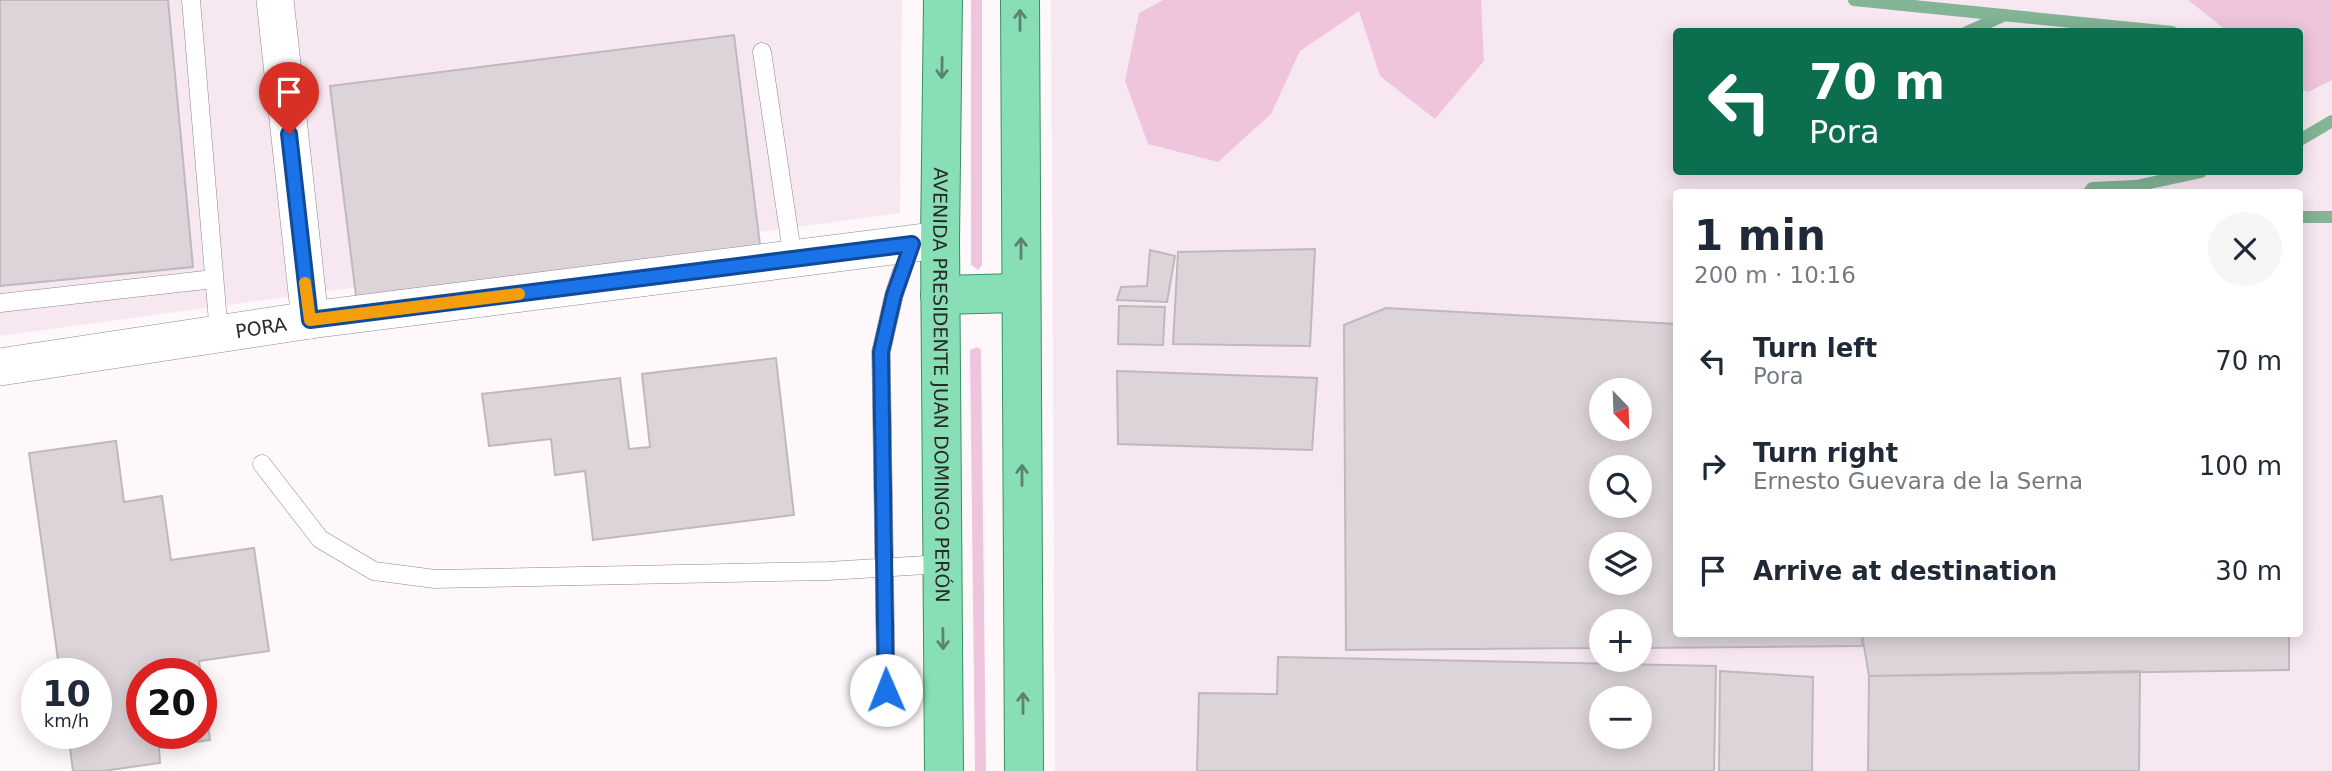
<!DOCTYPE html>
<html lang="en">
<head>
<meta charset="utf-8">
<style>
  body { margin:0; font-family:"DejaVu Sans",sans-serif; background:#f6f6f7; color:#1f2937; height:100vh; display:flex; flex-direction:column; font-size:26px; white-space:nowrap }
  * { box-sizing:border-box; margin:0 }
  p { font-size:23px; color:#747a83 }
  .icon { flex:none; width:38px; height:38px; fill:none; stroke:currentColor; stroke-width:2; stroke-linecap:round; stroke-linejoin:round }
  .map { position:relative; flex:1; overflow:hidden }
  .sheet { position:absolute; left:1673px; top:189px; width:630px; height:448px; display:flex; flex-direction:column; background:#fff; border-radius:7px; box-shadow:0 4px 18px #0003 }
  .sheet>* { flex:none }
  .banner { position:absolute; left:1673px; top:28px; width:630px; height:147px; border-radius:7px; box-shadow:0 4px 18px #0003; background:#0b6e4f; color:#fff; overflow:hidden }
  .needle { width:46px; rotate:157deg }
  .buttons { position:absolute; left:1589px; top:378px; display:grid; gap:14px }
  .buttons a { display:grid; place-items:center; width:63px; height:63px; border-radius:50%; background:#fff; box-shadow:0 4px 18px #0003; font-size:35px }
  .speed { position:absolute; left:21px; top:658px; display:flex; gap:14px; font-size:35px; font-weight:700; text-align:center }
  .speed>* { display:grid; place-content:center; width:91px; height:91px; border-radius:50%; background:#fff; box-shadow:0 4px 18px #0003; line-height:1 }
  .speed small { font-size:18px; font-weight:400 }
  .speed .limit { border:10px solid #d22; background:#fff; color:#111 }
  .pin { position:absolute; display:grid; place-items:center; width:60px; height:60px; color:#fff; margin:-72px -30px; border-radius:50% 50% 50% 0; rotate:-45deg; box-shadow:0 0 7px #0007 }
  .pin .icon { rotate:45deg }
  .me { position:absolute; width:77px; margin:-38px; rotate:359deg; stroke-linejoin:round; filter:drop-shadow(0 0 5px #0008) }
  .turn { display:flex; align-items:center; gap:24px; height:147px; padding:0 21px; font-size:32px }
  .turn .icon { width:91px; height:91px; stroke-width:2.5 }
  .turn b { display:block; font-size:49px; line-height:60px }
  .round { display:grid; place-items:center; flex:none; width:74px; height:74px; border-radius:37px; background:#f6f6f7 }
  .head { display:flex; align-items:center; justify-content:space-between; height:119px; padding:0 21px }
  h1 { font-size:42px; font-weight:700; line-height:52px }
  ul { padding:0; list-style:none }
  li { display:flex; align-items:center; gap:21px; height:105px; padding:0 21px }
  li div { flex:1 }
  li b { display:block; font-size:26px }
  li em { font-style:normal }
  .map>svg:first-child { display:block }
</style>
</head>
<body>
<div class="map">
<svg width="2332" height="771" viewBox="0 0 2332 771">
  <rect width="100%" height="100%" fill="#fef8fb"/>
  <path fill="#f7e7f0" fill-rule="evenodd" d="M0,0H902L900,213L0,336Z
    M1051,0H2332V771H1055ZM1676,32H2300V172H1676ZM1676,192H2300V634H1676ZM1601,390H1640V429H1601ZM1601,467H1640V506H1601ZM1601,544H1640V583H1601ZM1601,621H1640V660H1601ZM1601,698H1640V737H1601Z"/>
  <path fill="#efc5de" d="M971,0H982V265L978,270L971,265Z
    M1163,0H1481L1484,61L1435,119L1380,76L1359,11L1300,51L1271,114L1218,162L1148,144L1125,81L1139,13Z
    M2188,0H2332V80L2308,92L2300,89V32L2227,31Z
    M977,347L981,350L986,771H975L970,350Z"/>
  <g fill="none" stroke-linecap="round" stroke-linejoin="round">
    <path stroke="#82b495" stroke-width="12" d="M1854,0L2172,32
      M1967,32L2005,15
      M2300,140L2332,121
      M2089,192L2092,188L2136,186L2201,172
      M2300,217H2332"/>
  </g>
  <path fill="#dcd4d8" stroke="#bfb8bc" stroke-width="2" fill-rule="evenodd" d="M0,0H168L193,267L0,286Z
    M734,35L761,253L357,304L330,86Z
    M1315,249L1310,346L1173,344L1178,252Z
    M1150,250L1175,256L1167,302L1117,300L1121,287L1147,286Z
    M1119,306L1165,307L1163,345L1118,344Z
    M1386,308L1676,324V634H1862V646L1640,648V621H1601V648L1346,650L1344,325ZM1601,390H1640V429H1601ZM1601,467H1640V506H1601ZM1601,544H1640V583H1601Z
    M776,358L794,515L593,540L585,471L555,475L551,439L489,446L482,394L620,378L629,449L650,447L642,374Z
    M1117,371L1317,378L1312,450L1118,444Z
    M116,441L124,502L162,496L171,560L254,548L269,651L199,661L201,674H142V733H201V675L210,740L159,748L160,763L103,771H73L68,733H96V674H60L29,453Z
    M1862,634H2289V670L1869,676Z
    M1278,657L1716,666L1714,771H1197L1199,693L1277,694ZM1601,698H1640V737H1601Z
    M1720,671L1813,677L1812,771H1719Z
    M2140,671L2139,771H1868L1869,676Z"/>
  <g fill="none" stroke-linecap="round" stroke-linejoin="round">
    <defs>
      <path id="lane" d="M191,0L219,334
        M762,52L793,259
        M0,303L214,279
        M262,464L320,539L374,571L435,579L828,571L942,564
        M886,689L881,352L894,295L911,244"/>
      <g id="street">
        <path d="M275,0L310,320"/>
        <path id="s1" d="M0,367L310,320L940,240"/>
      </g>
      <g id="primary">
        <path id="s2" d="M943,0L940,240L944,771"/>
        <path d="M1020,0L1024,771"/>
        <path d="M940,295L1021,293"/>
      </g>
    </defs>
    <use href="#lane" stroke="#8f888c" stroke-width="19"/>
    <use href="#street" stroke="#8f888c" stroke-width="38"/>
    <use href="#primary" stroke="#369165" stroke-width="40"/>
    <use href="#lane" stroke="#fff" stroke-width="18"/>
    <use href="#street" stroke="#fff" stroke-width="37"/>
    <use href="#primary" stroke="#89dfb5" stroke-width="38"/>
  </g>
  <defs><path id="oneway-shaft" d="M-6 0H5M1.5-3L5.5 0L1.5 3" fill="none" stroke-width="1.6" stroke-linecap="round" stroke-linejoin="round" transform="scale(1.75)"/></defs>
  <g stroke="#5a8470">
    <use href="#oneway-shaft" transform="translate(1020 20) rotate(-90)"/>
    <use href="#oneway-shaft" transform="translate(942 68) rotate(91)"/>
    <use href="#oneway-shaft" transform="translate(1021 248) rotate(-90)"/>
    <use href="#oneway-shaft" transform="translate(1022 475) rotate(-90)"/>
    <use href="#oneway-shaft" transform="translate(943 639) rotate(89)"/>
    <use href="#oneway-shaft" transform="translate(1023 703) rotate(-90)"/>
  </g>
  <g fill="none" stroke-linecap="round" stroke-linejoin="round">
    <defs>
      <path id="route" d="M289,134L310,320L912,244L894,295L881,352L886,690"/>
    </defs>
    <use href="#route" stroke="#114b97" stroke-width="18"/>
    <use href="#route" stroke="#1a73e8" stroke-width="12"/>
    <path stroke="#f59e0b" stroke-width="12" d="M305,283L310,320L519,294"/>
  </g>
  <g text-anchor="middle" stroke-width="5" stroke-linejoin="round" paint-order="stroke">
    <g font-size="19" fill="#2c292b" stroke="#fff">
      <text dy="7" stroke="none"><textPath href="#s1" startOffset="264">PORA</textPath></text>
      <text dy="7" stroke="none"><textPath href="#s2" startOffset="385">AVENIDA PRESIDENTE JUAN DOMINGO PERÓN</textPath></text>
    </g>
  </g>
</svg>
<div class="buttons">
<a><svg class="needle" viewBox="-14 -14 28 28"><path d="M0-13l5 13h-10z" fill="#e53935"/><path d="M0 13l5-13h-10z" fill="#747a83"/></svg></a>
<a><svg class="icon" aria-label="search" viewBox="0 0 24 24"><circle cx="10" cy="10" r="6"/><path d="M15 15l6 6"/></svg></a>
<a><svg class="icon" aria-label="layers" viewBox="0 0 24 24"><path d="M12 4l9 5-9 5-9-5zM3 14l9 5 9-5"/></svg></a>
<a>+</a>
<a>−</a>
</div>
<div class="speed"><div>10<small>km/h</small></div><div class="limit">20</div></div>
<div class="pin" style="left:289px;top:134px;background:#d93025"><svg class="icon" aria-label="arrive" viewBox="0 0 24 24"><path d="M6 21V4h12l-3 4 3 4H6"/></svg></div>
<svg class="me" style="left:886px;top:690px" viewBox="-20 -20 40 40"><circle r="19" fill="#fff"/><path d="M0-13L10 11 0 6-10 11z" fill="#1a73e8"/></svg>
<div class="banner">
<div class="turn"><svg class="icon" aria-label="left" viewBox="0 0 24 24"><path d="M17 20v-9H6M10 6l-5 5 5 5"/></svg><div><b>70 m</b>Pora</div></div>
</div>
<section class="sheet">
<div class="head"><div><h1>1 min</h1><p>200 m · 10:16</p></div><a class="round"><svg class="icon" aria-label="close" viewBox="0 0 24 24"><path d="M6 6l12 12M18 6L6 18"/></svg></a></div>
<ul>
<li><svg class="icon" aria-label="left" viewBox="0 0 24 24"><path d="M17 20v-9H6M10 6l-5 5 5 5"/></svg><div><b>Turn left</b><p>Pora</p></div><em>70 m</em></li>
<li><svg class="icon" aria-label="right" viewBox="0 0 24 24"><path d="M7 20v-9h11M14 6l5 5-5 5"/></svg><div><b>Turn right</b><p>Ernesto Guevara de la Serna</p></div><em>100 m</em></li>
<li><svg class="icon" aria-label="arrive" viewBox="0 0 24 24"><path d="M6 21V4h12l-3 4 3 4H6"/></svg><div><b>Arrive at destination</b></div><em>30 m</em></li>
</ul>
</section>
</div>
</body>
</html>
